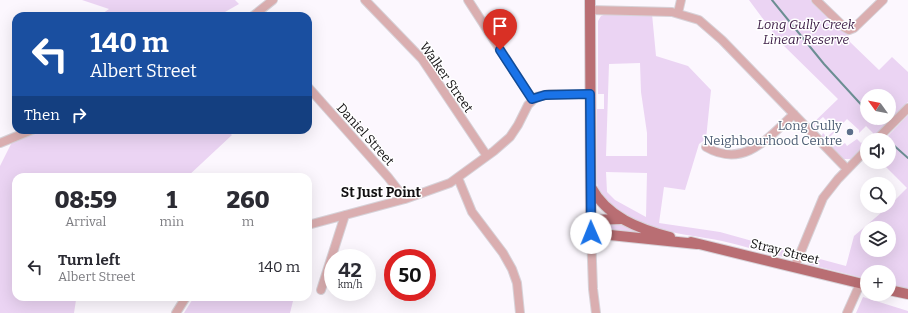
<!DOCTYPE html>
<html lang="en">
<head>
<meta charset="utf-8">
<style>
  body { margin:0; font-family:Bitter,serif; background:#f2f2f3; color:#2b2b33; height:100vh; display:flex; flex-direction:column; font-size:15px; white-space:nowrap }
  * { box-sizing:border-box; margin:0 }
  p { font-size:13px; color:#7c7c81 }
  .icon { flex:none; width:22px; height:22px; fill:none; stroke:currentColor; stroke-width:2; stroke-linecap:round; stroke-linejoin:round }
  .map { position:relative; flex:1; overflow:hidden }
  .sheet { position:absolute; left:12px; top:173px; width:300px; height:128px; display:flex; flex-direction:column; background:#fff; border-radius:12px; box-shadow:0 4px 16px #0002 }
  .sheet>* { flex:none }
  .guide { position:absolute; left:12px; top:12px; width:300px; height:122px; border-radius:12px; box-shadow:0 4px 16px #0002; background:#1a4fa0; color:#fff; overflow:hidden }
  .needle { width:26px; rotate:303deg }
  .controls { position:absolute; left:860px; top:89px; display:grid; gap:8px }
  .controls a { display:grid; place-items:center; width:36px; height:36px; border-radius:50%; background:#fff; box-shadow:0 4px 16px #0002; font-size:20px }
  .speed { position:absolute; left:324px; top:249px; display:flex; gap:8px; font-size:20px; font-weight:700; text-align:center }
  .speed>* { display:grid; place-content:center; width:52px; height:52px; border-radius:50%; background:#fff; box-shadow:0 4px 16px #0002; line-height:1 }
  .speed small { font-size:10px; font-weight:400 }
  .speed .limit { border:6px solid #d22; background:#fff; color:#111 }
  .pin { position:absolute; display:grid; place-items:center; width:34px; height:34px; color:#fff; margin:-41px -17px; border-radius:50% 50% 50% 0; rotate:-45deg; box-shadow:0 0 4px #0007 }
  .pin .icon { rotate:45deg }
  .me { position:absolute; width:44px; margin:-22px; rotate:359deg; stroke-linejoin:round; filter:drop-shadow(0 0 3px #0008) }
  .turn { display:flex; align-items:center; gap:14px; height:84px; padding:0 12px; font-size:18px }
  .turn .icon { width:52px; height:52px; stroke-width:2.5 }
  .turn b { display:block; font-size:28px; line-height:34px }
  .then { display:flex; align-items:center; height:38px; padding:0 12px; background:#0003; gap:8px; font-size:15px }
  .eta { display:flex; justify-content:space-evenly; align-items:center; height:68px; text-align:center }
  .eta b { font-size:24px; font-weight:800; line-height:28px }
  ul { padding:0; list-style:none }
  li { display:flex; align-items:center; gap:12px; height:52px; padding:0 12px }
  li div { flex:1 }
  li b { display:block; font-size:15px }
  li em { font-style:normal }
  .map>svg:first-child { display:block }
</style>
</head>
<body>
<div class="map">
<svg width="908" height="313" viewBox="0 0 908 313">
  <rect width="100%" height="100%" fill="#fcf7fe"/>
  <path fill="#ebd4f3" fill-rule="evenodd" d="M82,0H235L239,4L218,16H99L109,9Z
    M749,0H811L849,36L850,42L879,70L892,57L908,72V102L875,135L866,126L859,133V130L847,119L830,137L838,144L840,143L842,145L845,143L847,146L857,139L861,143L865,140L867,142L851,159H842L821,137L823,133L827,137L835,130L823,117L815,124L819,129L817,131L810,126L838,99L780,42ZM867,96H889V118H867Z
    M606,14H652L656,56L688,66L711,90L706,139L699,144L685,190L664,187L659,223L720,232L795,253L793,257L787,258C765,253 744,246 722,241C683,233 636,232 607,201C601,195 598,191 597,183V109H604V94H598V21L601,16ZM640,63L641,92L647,133V156H606L609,64ZM606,172L647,173L646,217L615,200L607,192Z
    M908,115V289L889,284V272H867V279L808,264L805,260V255L846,266L854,236L889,206L907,188L881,162H889V140H884ZM867,228H889V250H867Z
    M18,130H227L232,135L187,177H71L60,175L59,177H16V297H70L76,300L74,313H0V166Z
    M617,221L647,234L610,231L597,226Z
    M194,297H294L290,313H184Z
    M863,297L908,311V313H856Z"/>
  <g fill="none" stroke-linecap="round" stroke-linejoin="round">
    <path stroke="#6c8e93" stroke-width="2" d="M772,0L824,64L867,111
      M873,118L877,124
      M890,142L908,158"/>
    <defs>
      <path id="minor" d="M365,0L422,59L487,156
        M468,0L532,99
        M816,0L844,27L849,30L854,28L883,0
        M590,10L672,12L699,20L722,40L847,169
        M678,13L681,0
        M253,16L273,0
        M308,87L388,177L405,199
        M876,140L908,108
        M0,143L32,130
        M706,147C744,169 768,138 794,114
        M458,178L472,212L503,253L512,269L517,283L520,313
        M308,225L405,199L450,183L494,151L510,137L518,125L528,105L536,97L550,94H590
        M591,233L593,289L596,313
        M795,266L823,198L838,179L867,149
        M321,290L345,215
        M176,313L186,297
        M847,313L860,284"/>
      <path id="major" d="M590,0L591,233L697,244
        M591,187C607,217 639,229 670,237
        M591,220L621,219
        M691,242L867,285
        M889,290L908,294"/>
    </defs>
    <use href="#minor" stroke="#d7d2d8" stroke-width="10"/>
    <use href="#major" stroke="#d7d2d8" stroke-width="12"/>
    <use href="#minor" stroke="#daaeb0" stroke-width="8"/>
    <use href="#major" stroke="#b96e73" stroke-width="10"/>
  </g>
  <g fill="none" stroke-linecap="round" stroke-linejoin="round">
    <defs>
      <path id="route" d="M500,50L532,99L545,95L590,94L591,233"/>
    </defs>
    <use href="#route" stroke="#114b97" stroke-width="10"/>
    <use href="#route" stroke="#1a73e8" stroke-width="7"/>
  </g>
  <circle fill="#5c6f8a" stroke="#fff" stroke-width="1.5" cx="850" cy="132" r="4"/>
  <g text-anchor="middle" stroke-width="3" stroke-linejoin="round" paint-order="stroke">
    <g font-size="13" font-style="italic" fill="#3b1b45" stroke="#fff">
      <text x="806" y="29">Long Gully Creek<tspan x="806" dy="15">Linear Reserve</tspan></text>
    </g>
    <g font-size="13" fill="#121012" stroke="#fff">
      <text transform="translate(447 77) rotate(55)" y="5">Walker Street</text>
      <text transform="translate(366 134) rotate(48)" y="5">Daniel Street</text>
      <text transform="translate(785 251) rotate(14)" y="5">Stray Street</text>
    </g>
    <g font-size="13" fill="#4e5e75" stroke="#fff" text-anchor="end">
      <text x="842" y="130">Long Gully<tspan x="842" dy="15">Neighbourhood Centre</tspan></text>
    </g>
    <g font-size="14" font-weight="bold" fill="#121012" stroke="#fff">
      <text x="381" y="197">St Just Point</text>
    </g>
  </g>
</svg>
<div class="controls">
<a><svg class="needle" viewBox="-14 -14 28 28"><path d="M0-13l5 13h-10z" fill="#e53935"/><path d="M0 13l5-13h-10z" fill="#7c7c81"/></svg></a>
<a><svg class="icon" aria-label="sound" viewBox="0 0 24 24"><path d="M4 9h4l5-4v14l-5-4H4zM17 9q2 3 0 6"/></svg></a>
<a><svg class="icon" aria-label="search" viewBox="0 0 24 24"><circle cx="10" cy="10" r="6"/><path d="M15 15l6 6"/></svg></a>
<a><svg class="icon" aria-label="layers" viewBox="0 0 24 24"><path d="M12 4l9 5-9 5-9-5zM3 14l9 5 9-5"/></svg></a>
<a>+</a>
</div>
<div class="speed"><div>42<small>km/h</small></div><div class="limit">50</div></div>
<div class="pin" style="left:500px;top:50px;background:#d93025"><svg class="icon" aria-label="arrive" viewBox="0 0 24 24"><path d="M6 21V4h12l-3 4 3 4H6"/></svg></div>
<svg class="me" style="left:591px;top:233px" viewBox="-20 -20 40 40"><circle r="19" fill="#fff"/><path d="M0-13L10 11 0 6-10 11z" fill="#1a73e8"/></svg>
<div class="guide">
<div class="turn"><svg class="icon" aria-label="left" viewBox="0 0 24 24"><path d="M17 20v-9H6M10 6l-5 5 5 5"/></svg><div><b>140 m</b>Albert Street</div></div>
<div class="then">Then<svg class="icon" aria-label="right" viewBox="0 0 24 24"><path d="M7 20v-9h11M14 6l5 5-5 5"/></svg></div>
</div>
<section class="sheet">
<div class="eta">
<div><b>08:59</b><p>Arrival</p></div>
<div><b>1</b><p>min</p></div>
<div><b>260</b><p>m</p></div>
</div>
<ul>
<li><svg class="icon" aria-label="left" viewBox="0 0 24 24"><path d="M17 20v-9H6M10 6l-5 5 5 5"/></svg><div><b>Turn left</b><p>Albert Street</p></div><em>140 m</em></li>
</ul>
</section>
</div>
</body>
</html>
